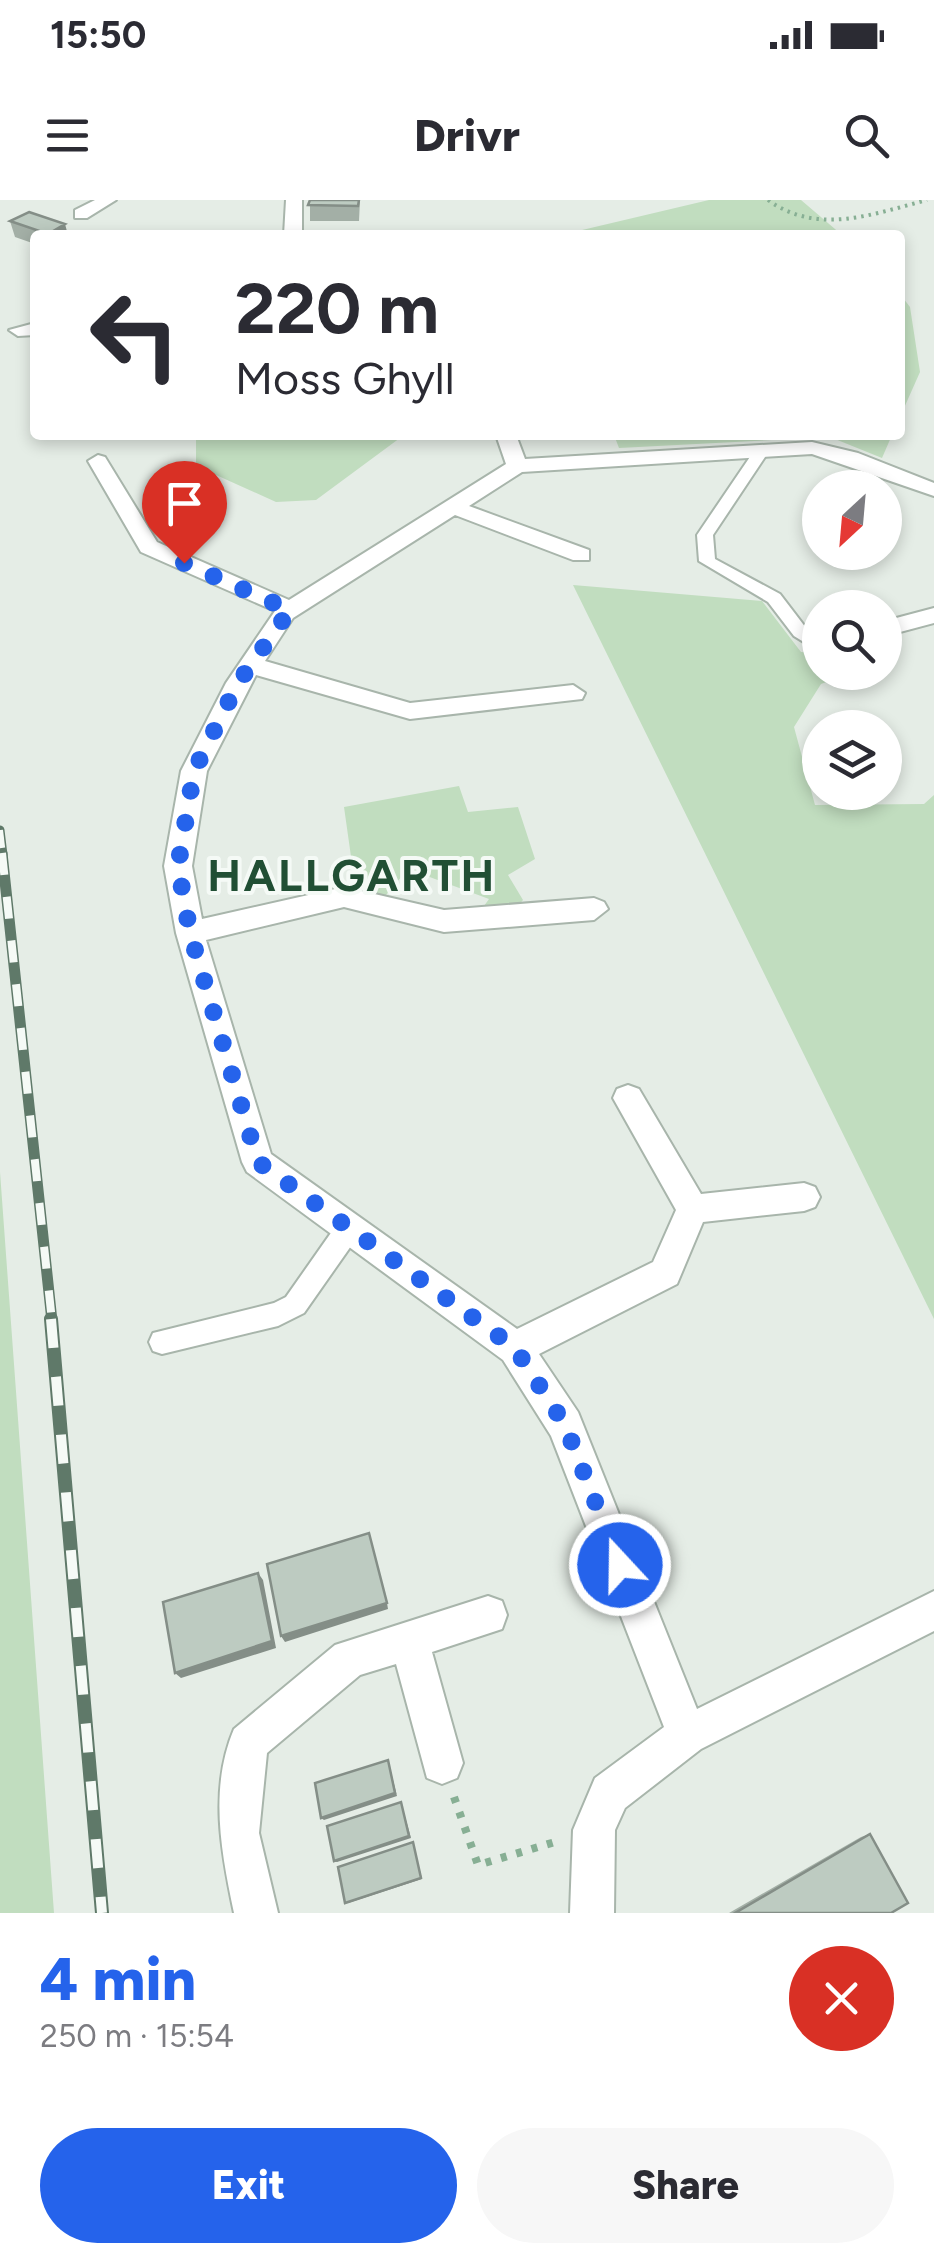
<!DOCTYPE html>
<html lang="en">
<head>
<meta charset="utf-8">
<style>
  body { margin:0; font-family:Figtree,sans-serif; background:#f7f7f7; color:#2b2b33; height:100vh; display:flex; flex-direction:column; font-size:38px; white-space:nowrap }
  * { box-sizing:border-box; margin:0 }
  p { font-size:32px; color:#7c7c81 }
  .icon { flex:none; width:55px; height:55px; fill:none; stroke:currentColor; stroke-width:2; stroke-linecap:round; stroke-linejoin:round }
  .map { position:relative; height:1713px; overflow:hidden }
  .side { display:flex; flex-direction:column; background:#fff; flex:1 }
  .side>* { flex:none }
  .guide { position:absolute; left:30px; top:30px; width:875px; height:210px; border-radius:10px; box-shadow:0 5px 15px #0003; background:#fff; color:#2b2b33; overflow:hidden }
  .needle { width:65px; rotate:206deg }
  .fabs { position:absolute; left:802px; top:270px; display:grid; gap:20px }
  .fabs a { display:grid; place-items:center; width:100px; height:100px; border-radius:50%; background:#fff; box-shadow:0 5px 15px #0003; font-size:50px }
  .pin { position:absolute; display:grid; place-items:center; width:85px; height:85px; color:#fff; margin:-102px -42px; border-radius:50% 50% 50% 0; rotate:-45deg; box-shadow:0 0 10px #0007 }
  .pin .icon { rotate:45deg }
  .me { position:absolute; width:110px; margin:-55px; rotate:339deg; stroke-linejoin:round; filter:drop-shadow(0 0 8px #0008) }
  .turn { display:flex; align-items:center; gap:35px; height:210px; padding:0 40px; font-size:45px }
  .turn .icon { width:130px; height:130px; stroke-width:2.5 }
  .turn b { display:block; font-size:70px; line-height:85px }
  .round { display:grid; place-items:center; flex:none; width:105px; height:105px; border-radius:52px; background:#f7f7f7 }
  .overview { display:flex; align-items:center; justify-content:space-between; height:170px; padding:0 40px }
  h1 { font-size:60px; font-weight:800; line-height:75px; color:#2563eb }
  .primary-button { display:flex; gap:20px; margin-top:auto; padding:20px 40px }
  .primary-button a { flex:1; height:115px; border-radius:60px; background:#2563eb; color:#fff; font-size:40px; font-weight:800; line-height:115px; text-align:center }
  .primary-button a+a { background:#f7f7f7; color:#2b2b33 }
  .status { display:flex; justify-content:space-between; align-items:center; height:70px; padding:0 50px; background:#fff; direction:ltr }
  .status svg { height:28px; fill:currentColor }
  header { display:flex; justify-content:space-between; align-items:center; height:130px; padding:0 40px; background:#fff; font-size:45px; font-weight:800 }
  .map>svg:first-child { display:block }
</style>
</head>
<body>
<div class="status"><b>15:50</b><svg viewBox="0 0 49 12"><path d="M0 12V9h3v3zM5 12V6h3v6zM10 12V3h3v9zM15 12V0h3v12zM26 1h20v11H26zM47 4h2v5h-2z"/></svg></div>
<header><svg class="icon" aria-label="menu" viewBox="0 0 24 24"><path d="M4 6h16M4 12h16M4 18h16"/></svg>Drivr<svg class="icon" aria-label="search" viewBox="0 0 24 24"><circle cx="10" cy="10" r="6"/><path d="M15 15l6 6"/></svg></header>
<div class="map">
<svg width="934" height="1713" viewBox="0 0 934 1713">
  <rect width="100%" height="100%" fill="#e5ede6"/>
  <path fill="#c1ddbf" d="M709,0H801L842,35H561Z
    M900,94L910,107L920,172L900,217Z
    M196,235H404L316,300L276,302L196,266Z
    M614,235H892L882,258L830,237L619,248Z
    M573,385L762,401L801,452L820,453V472L851,473L821,484L794,527L815,605L924,604L934,595V1119Z
    M459,586L468,612L518,607L535,659L508,675L523,700L515,709L479,713L489,699L408,669L386,695L356,692L344,607Z
    M0,972L54,1713H0Z"/>
  <g fill="none" stroke-linecap="round" stroke-linejoin="round">
    <defs>
      <path id="service" d="M756,248L769,251L713,335L715,359L780,394L806,428L820,438V452L794,436L768,402L699,361L697,335Z
        M349,1017L358,1020L361,1028L358,1036L304,1113L278,1126L162,1154L153,1151L149,1142L153,1133L274,1103L286,1097L340,1020Z"/>
      <path id="minor" d="M95,0H116L87,18H75V10Z
        M286,0H302V35H284Z
        M35,123V135L18,136L9,130Z
        M496,235H516L525,259L812,242L858,253L934,283V296L812,254L522,272L469,306L589,350V360H573L455,315L293,418L265,461L410,503L573,485L585,493L582,499L410,519L256,475L207,571L192,666L202,719L344,687L444,710L594,698L604,702L608,709L594,720L444,732L344,707L206,740L271,954L517,1129L653,1062L676,1010L613,898L617,889L628,885L639,889L701,994L804,983L815,987L820,997L815,1007L804,1011L703,1022L677,1084L539,1154L578,1212L697,1509L934,1391V1431L701,1549L625,1608L615,1630L614,1713H570L573,1630L595,1578L664,1527L551,1236L503,1160L247,972L242,962L176,733L164,666L181,571L226,483L275,411L141,352L88,261L98,255L105,257L157,342L289,400L506,264Z
        M934,408V423L885,436V421Z
        M488,1396L502,1401L507,1415L502,1429L432,1452L463,1563L457,1578L442,1584L427,1578L396,1464L360,1475L267,1553L259,1633L278,1713H234C221,1652 209,1588 234,1529L335,1445Z"/>
    </defs>
    <use href="#service" stroke="#a8b5ab" stroke-width="4"/>
    <use href="#minor" stroke="#a8b5ab" stroke-width="4"/>
    <path stroke="#87af94" stroke-width="4" stroke-dasharray="2.5 5" stroke-linecap="butt" d="M768,0C818,36 873,14 927,0"/>
    <path stroke="#87af94" stroke-width="8" stroke-dasharray="6 10" stroke-linecap="butt" d="M454,1597L478,1665L555,1642"/>
    <use href="#service" fill="#fff" fill-rule="evenodd"/>
    <use href="#minor" fill="#fff" fill-rule="evenodd"/>
    <defs>
      <path id="rail-far2" d="M0,630L3,655"/>
      <path id="rail-far1" d="M2,653L52,1121"/>
      <path id="rail" d="M51,1119L102,1713"/>
    </defs>
    <use href="#rail-far2" stroke="#5f7969" stroke-width="9"/>
    <use href="#rail-far1" stroke="#5f7969" stroke-width="11"/>
    <use href="#rail" stroke="#5f7969" stroke-width="14"/>
    <use href="#rail-far2" stroke="#f5faf6" stroke-width="6" stroke-dasharray="18" stroke-linecap="butt"/>
    <use href="#rail-far1" stroke="#f5faf6" stroke-width="8" stroke-dasharray="22" stroke-linecap="butt"/>
    <use href="#rail" stroke="#f5faf6" stroke-width="10" stroke-dasharray="29" stroke-linecap="butt"/>
  </g>
  <path fill="#a3afa6" d="M310,0H360L359,21H310Z
    M10,21L68,35H35V44L15,37Z
    M870,1634L891,1713H729L861,1637Z"/>
  <path fill="#848e87" d="M65,24L68,35H48V34Z
    M258,1373L263,1380L276,1448L181,1478L175,1473Z
    M387,1403L388,1409L285,1442L281,1436Z
    M388,1560L397,1596L324,1620L321,1618Z
    M401,1602L411,1638L337,1662L334,1661Z
    M413,1642L422,1679L348,1703H345Z"/>
  <path fill="#bdcbc1" stroke="#848e87" stroke-width="2.5" d="M310,0H359L358,6L308,5Z
    M29,12L65,24L48,34L10,21Z
    M369,1333L387,1403L281,1436L267,1364Z
    M258,1373L272,1441L175,1473L163,1402Z
    M388,1560L395,1593L321,1618L315,1583Z
    M401,1602L409,1636L334,1661L327,1626Z
    M870,1634L908,1703L891,1713H735Z
    M413,1642L421,1678L345,1703L338,1667Z"/>
  <g fill="none" stroke-linecap="round" stroke-linejoin="round">
    <path stroke="#2563eb" stroke-width="18" stroke-dasharray="0 32.4" d="M184,363L290,410L238,483L194,571L178,666L190,733L258,962L515,1148L565,1225L620,1365"/>
  </g>
  <g text-anchor="middle" stroke-width="8" stroke-linejoin="round" paint-order="stroke">
    <g font-size="45" font-weight="bold" letter-spacing="2.5" fill="#214f34" stroke="#f5faf6">
      <text x="352" y="691">HALLGARTH</text>
    </g>
  </g>
</svg>
<div class="fabs">
<a><svg class="needle" viewBox="-14 -14 28 28"><path d="M0-13l5 13h-10z" fill="#e53935"/><path d="M0 13l5-13h-10z" fill="#7c7c81"/></svg></a>
<a><svg class="icon" aria-label="search" viewBox="0 0 24 24"><circle cx="10" cy="10" r="6"/><path d="M15 15l6 6"/></svg></a>
<a><svg class="icon" aria-label="layers" viewBox="0 0 24 24"><path d="M12 4l9 5-9 5-9-5zM3 14l9 5 9-5"/></svg></a>
</div>
<div class="pin" style="left:184px;top:363px;background:#d93025"><svg class="icon" aria-label="arrive" viewBox="0 0 24 24"><path d="M6 21V4h12l-3 4 3 4H6"/></svg></div>
<svg class="me" style="left:620px;top:1365px" viewBox="-20 -20 40 40"><circle r="17" fill="#2563eb" stroke="#fff" stroke-width="3"/><path d="M0-11L8 9 0 5-8 9z" fill="#fff"/></svg>
<div class="guide">
<div class="turn"><svg class="icon" aria-label="left" viewBox="0 0 24 24"><path d="M17 20v-9H6M10 6l-5 5 5 5"/></svg><div><b>220 m</b>Moss Ghyll</div></div>
</div>
</div>
<section class="side">
<div class="overview"><div><h1>4 min</h1><p>250 m · 15:54</p></div><a class="round" style="background:#d93025;color:#fff"><svg class="icon" aria-label="close" viewBox="0 0 24 24"><path d="M6 6l12 12M18 6L6 18"/></svg></a></div>
<div class="primary-button"><a>Exit</a><a>Share</a></div>
</section>
</body>
</html>
